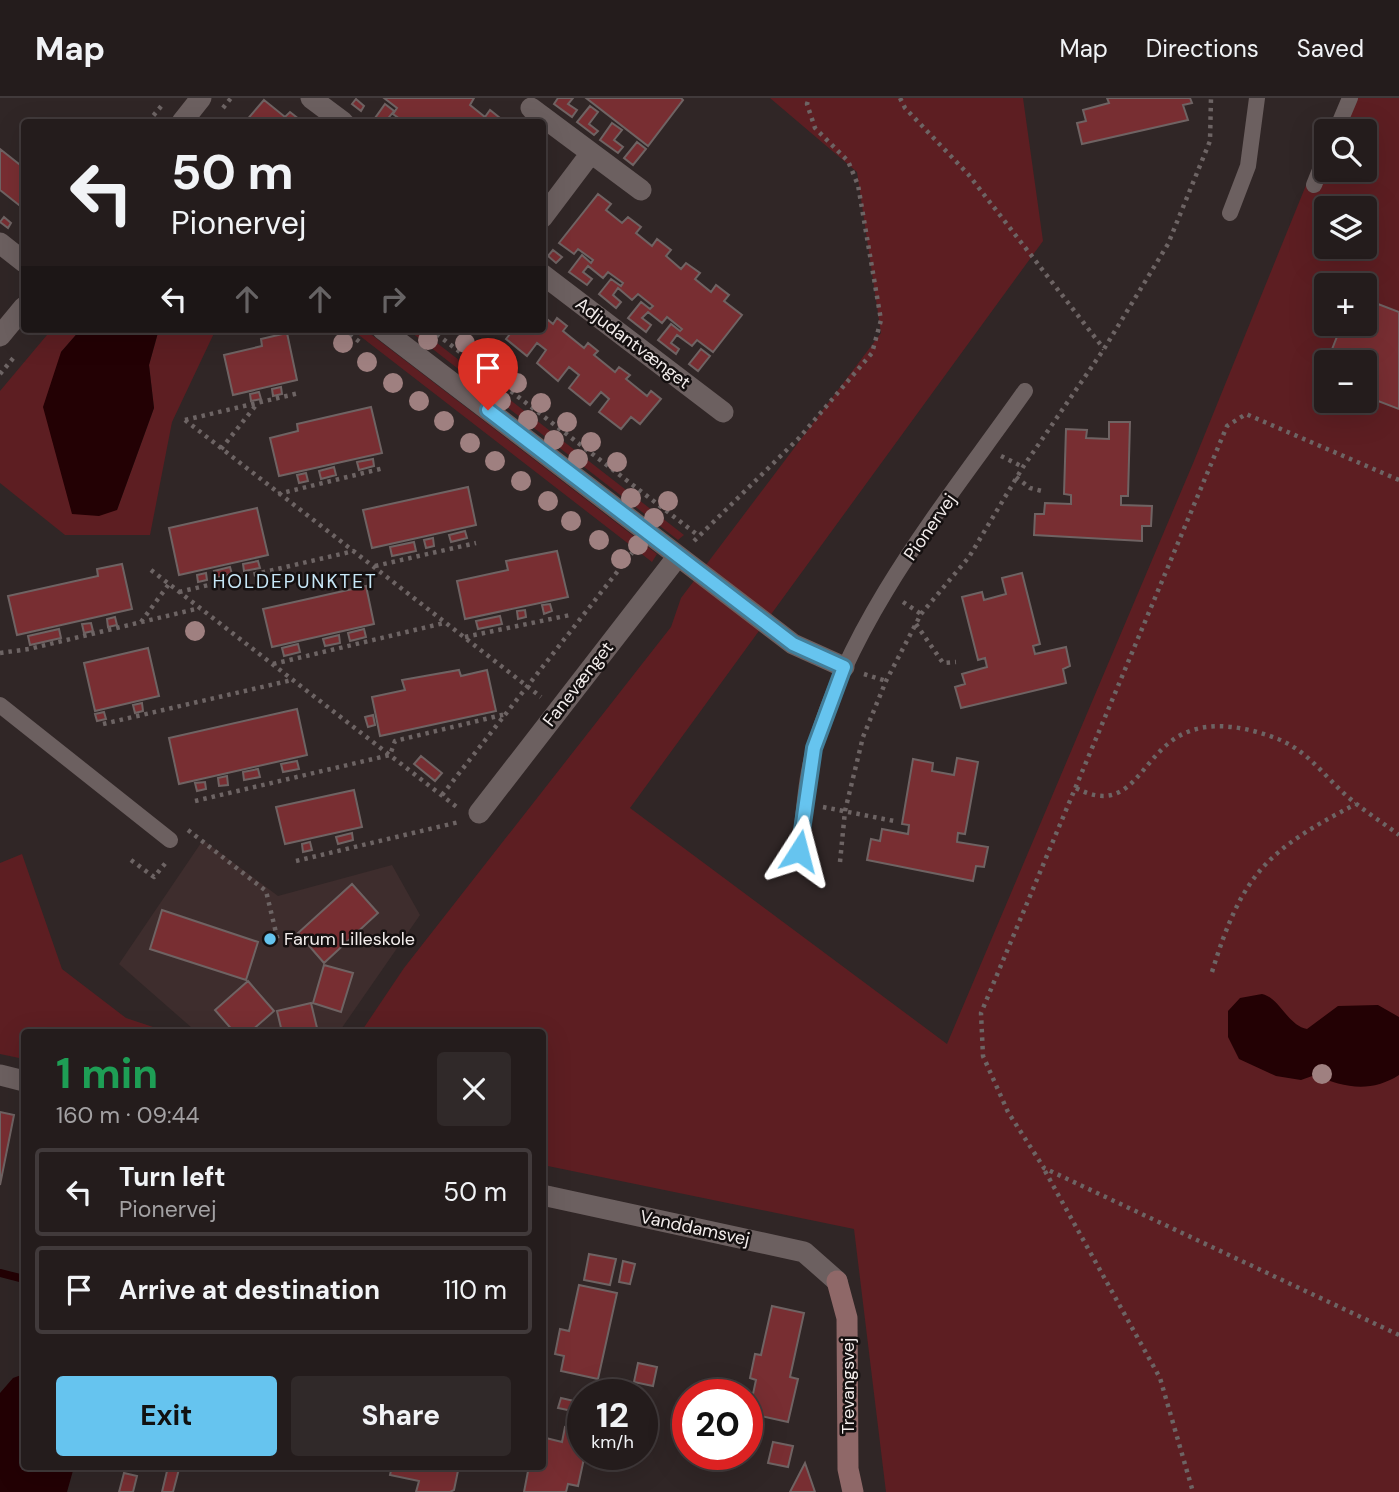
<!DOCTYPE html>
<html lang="en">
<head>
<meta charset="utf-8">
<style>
  body { margin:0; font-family:"DM Sans",sans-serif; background:#302929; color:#f1f3f6; height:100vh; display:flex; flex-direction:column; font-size:26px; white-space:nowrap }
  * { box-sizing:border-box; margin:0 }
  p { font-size:23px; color:#a3a1a3 }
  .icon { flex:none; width:38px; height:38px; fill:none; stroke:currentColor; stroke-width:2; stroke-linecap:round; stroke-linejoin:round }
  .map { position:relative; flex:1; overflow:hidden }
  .panel { position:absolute; left:21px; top:931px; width:525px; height:441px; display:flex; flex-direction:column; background:#241c1c; border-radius:7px; box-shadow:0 7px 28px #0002,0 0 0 2px #413a3b }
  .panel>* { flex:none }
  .hud { position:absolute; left:21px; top:21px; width:525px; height:214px; border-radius:7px; box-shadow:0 7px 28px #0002,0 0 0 2px #413a3b; background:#241c1c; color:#f1f3f6; overflow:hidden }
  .tools { position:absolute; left:1314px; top:21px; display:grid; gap:14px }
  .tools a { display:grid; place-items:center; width:63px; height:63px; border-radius:7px; background:#241c1c; box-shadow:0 7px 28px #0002,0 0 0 2px #413a3b; font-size:35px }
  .speed { position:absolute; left:567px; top:1281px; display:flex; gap:14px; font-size:35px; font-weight:700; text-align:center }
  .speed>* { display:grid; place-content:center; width:91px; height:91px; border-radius:50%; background:#241c1c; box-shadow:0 7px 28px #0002,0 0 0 2px #413a3b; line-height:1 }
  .speed small { font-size:18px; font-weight:400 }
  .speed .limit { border:10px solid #d22; background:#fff; color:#111 }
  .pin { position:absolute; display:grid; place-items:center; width:60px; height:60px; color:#fff; margin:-72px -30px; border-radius:50% 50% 50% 0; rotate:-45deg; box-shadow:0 0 7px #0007 }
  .pin .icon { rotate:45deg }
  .me { position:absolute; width:77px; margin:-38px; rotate:9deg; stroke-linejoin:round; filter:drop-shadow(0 0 5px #0008) }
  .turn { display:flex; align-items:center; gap:24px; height:147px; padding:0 35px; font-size:32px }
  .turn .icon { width:91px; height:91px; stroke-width:2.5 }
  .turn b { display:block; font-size:49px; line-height:60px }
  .lanes { display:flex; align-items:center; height:66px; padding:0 35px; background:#0003; justify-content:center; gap:35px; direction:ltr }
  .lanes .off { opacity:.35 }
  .round { display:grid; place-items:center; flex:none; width:74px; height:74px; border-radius:7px; background:#302929 }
  .headline { display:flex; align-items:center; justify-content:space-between; height:119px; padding:0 35px }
  h1 { font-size:42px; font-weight:700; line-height:52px; color:#1e9e55 }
  .cta { display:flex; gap:14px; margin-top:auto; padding:14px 35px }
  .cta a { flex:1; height:80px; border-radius:7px; background:#66c4ef; color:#111; font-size:28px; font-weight:700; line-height:80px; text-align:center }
  .cta a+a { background:#302929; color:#f1f3f6 }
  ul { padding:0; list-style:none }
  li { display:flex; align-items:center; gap:21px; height:88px; margin:0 14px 10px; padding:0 21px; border:4px solid #413a3b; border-radius:7px }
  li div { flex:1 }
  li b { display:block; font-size:26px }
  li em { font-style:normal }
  header { display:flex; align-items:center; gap:42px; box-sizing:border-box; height:98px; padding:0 35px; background:#241c1c; border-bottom:2px solid #413a3b }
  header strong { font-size:33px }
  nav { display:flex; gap:38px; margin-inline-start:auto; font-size:24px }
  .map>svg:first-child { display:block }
</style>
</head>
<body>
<header>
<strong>Map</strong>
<nav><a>Map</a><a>Directions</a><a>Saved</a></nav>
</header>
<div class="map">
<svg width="1399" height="1394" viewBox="0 0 1399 1394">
  <rect width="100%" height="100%" fill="#302626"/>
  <path fill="#3e2d2d" d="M203,742L278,798L392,767L420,817L339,934H206L192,930L119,866Z"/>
  <path fill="#5d1e22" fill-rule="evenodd" d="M770,0H1023L1043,143L630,710L947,946L1194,363L1326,38V72H1365V33H1328L1342,0H1399V1394H886L854,1131L543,1067L542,934H361L404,870L671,529L681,500L881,235L857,74ZM1326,110H1365V149H1326ZM1326,187H1365V226H1326ZM1326,264H1365V303H1326Z
    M52,231H81L61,254L117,412L154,310L149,267L159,231H216L172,324L150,437H65L0,385V293Z
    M351,231H364L657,456L652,464Z
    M407,231H419L684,437L678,442Z
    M22,756L62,871L126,920L168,934H24V961L0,956V765Z"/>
  <path fill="#230104" d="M81,231H159L149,267L154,310L117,412L99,418L72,416L43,309L61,254Z
    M1262,896C1280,900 1287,927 1307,931L1338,908L1378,907L1399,919V977C1371,995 1344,990 1315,977L1301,982L1276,978L1239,961L1228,939V913L1240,900Z
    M24,1276V1368L74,1369L67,1394H0V1295L13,1280Z"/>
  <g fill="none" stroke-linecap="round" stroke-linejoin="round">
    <path stroke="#230104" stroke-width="8" d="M0,1175L24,1181"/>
  </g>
  <path fill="#782e32" stroke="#6f6363" stroke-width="2" d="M384,0H474L470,7L485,19L490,12L505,24H417L412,21L404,24L393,16L397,10Z
    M558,0H573L568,6L577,12L572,19L554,6Z
    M586,0H681L683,2L648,48Z
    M1107,0H1190L1192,5L1183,7L1188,22L1082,46L1077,25L1086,23L1083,12L1109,5Z
    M356,1L364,8L361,13L352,6Z
    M264,2L285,19L290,14L300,22L297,24H245Z
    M385,6L394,13L386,23L388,24H375L373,23Z
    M590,8L598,14L589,26L598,33L594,37L577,24Z
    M612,25L622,32L614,42L623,49L618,55L600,42Z
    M637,44L646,51L633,67L624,60Z
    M0,51L24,70V111L0,92Z
    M598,96L611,106L606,112L622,125L628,119L641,129L636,135L652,148L657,141L671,152L666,158L681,171L686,165L700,175L695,181L711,194L716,187L729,197L724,203L742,217L713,254L697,242L692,248L677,237L671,245L679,251L676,256L658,242L671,226L680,233L682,231L667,219L662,225L648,214L642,220L651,227L646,234L628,220L641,204L650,211L653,208L638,196L632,202L618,190L613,197L621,204L616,210L599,196L611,181L621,188L623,185L608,174L603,180L588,168L583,174L592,181L587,187L569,174L582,157L591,165L593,162L578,151L574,156L559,145Z
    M4,119L11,125L8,130L0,124Z
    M553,152L562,159L556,165L548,158Z
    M1365,201L1399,214V311L1365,298V264H1327L1342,226H1365Z
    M542,217L553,226L557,220L567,228L563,233L584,250L588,245L598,253L594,257L615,274L619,269L630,277L626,281L647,298L651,293L661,301L640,326L631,319L621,331L599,314L609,301L601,294L590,307L569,290L579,277L569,269L558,283L537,265L546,252L537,245L527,258L506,241L514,231H542Z
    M287,235L297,282L233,297L224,257L262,248L261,241Z
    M701,251L710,258L698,273L689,266Z
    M1326,264V282L1320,280Z
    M281,289L282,296L273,298L272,291Z
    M259,294L261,301L251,303L250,296Z
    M371,309L382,355L279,378L270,340L298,333L297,326Z
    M1109,324H1130L1128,398H1121V407L1152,408L1151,428H1142V443L1034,437L1035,416H1044L1045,405L1071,406V397L1064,396L1066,331L1087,332L1086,340L1109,341Z
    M373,361L374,368L359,372L357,364Z
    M334,369L336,377L321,381L319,373Z
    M306,375L308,383L299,385L297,377Z
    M468,389L476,427L372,450L363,412Z
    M257,410L268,457L179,477L169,430Z
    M465,433L467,440L451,444L449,437Z
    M433,440L434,448L426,450L424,442Z
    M414,444L416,453L392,458L390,449Z
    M557,453L568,499L465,521L457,483L508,472L506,463Z
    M258,463L260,470L244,473L243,466Z
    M122,466L132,511L17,537L8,498L98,478L97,471Z
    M230,469L232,476L216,480L214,473Z
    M206,475L207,482L198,484L197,477Z
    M1022,475L1040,546L1033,548L1035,556L1066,549L1070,568L1063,571L1066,585L961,610L955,589L965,586L962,576L987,569L985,560L978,562L962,499L982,494L984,502L1006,496L1002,480Z
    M366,488L374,526L272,549L263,511Z
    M550,506L552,513L544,516L542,507Z
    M525,512L526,519L518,521L517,513Z
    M500,518L502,526L478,531L476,523Z
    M115,519L117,527L108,529L107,521Z
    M91,525L93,533L84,535L82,526Z
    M59,531L61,540L30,547L28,538Z
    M364,531L366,539L350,543L348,535Z
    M339,537L340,545L325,548L323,541Z
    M298,546L300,554L284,558L282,550Z
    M148,550L159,598L95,613L84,565Z
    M459,572L461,578L487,572L496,613L380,638L372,599L405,592L402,582Z
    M142,605L143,613L135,615L133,607Z
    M297,611L307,657L179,686L169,640Z
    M104,614L106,621L97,623L95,616Z
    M373,617L375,627L368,629L365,619Z
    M421,658L442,675L435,683L414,666Z
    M957,660L978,664L965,736L958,735L957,744L988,749L984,769L976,768L973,783L867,762L871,741L880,743L882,731L908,736L909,727L902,726L913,661L933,665L932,673L954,677Z
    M297,663L299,671L283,674L281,666Z
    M258,671L260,679L244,682L243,674Z
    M227,678L228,687L219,688L218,680Z
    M205,684L206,691L197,693L195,685Z
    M354,692L362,729L285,746L276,709Z
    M352,735L353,742L338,746L336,739Z
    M310,744L312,752L303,754L302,746Z
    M352,786L378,815L324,865L298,835Z
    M162,812L258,844L246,882L150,851Z
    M324,867L353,875L341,914L313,905Z
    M248,883L274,913L250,934H234L215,912Z
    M311,905L318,934H282L277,913Z
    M0,1014L14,1017L0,1087Z
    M589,1156L616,1161L610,1187L584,1182Z
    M623,1163L635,1166L630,1186L619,1184Z
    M579,1187L617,1195L598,1281L561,1273L564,1258L555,1256L560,1231L569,1233Z
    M772,1208L804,1215L790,1279L798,1281L788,1324L747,1315V1297H742L743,1293L753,1296L756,1282L750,1280L755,1256L761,1257Z
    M638,1265L657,1269L653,1288L634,1284Z
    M561,1300L583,1305L582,1315L558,1310Z
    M565,1329L583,1333L585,1356L578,1388L568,1386L566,1394H524L529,1368H542V1339L562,1344Z
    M773,1344L793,1348L788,1369L768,1365Z
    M805,1365L815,1394H790Z
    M392,1368H459L454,1392L450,1394H416L419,1383L390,1377Z
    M168,1369L179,1371L173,1394H162Z
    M124,1375L137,1378L133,1394H119Z"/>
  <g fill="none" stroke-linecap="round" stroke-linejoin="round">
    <path stroke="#6d6464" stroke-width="4.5" stroke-dasharray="3.5 5" stroke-linecap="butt" d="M900,0L905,10L968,76L1104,251
      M223,10L231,0
      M148,24L163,6
      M343,231L361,245
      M430,231L699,438
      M0,276L15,258
      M185,322L541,599
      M185,322L299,295
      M221,351L257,306
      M1001,358L1023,369
      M1016,379L1030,390L1042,393
      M1399,382L1246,316L1227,328L981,915L983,958L1008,1014L1044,1070L1399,1237
      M278,396L384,370
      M694,443L799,340L872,255L881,222L858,87L848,63L815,30L807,6L809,0
      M375,468L476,445
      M151,472L458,710
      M179,494L354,453
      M903,504L921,516
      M141,524L169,486
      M916,526L943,565L956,564
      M465,539L570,517
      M0,555L29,551L200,510
      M273,566L444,525
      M864,576L886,583
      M103,626L292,582
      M1076,690C1131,719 1139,661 1179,638C1209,621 1247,629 1278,641C1308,653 1324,678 1348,699C1364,713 1382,724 1399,737
      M442,697L632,455
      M195,703L390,657L395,643L506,616
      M823,709L894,723
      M188,732L266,793L278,843
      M131,762L154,779L168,762
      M296,763L459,724
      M840,764L845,713L863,639L886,583L921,516L969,459L1023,369L1104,251L1168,146L1210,43L1211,0
      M1212,874C1242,776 1267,752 1356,706
      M1045,1073L1160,1280L1193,1394"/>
    <path stroke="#6c6060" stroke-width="16" d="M1336,33L1350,0
      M1314,87L1326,57
      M1230,115L1248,68L1257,0
      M0,607L170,742
      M799,753C804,719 805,681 815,648C854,514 946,405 1025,293"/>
    <path stroke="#6c6060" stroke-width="21" d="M311,0L343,24
      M531,10L641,92
      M182,24L201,0
      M542,120L591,55
      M0,145L24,164
      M542,176L723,314
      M382,231L793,546L844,569
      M0,238L24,209
      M479,715L678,458
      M0,977L24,983
      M542,1097L804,1154L837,1183"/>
    <path stroke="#8f6868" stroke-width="21" d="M837,1183L847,1220L848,1371L853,1394"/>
  </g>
  <g fill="#9f8080">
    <circle cx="428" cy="242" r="10"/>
    <circle cx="343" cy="245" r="10"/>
    <circle cx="465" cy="245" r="10"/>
    <circle cx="367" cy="264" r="10"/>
    <circle cx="490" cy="265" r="10"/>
    <circle cx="477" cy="282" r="10"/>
    <circle cx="393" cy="285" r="10"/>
    <circle cx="517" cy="285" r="10"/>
    <circle cx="419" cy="303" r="10"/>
    <circle cx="501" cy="303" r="10"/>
    <circle cx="541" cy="305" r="10"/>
    <circle cx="528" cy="322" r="10"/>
    <circle cx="444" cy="323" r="10"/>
    <circle cx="567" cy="324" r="10"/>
    <circle cx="554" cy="342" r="10"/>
    <circle cx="591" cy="344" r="10"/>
    <circle cx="470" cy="345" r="10"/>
    <circle cx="578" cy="361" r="10"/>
    <circle cx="495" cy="363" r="10"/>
    <circle cx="617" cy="364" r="10"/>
    <circle cx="521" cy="383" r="10"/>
    <circle cx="631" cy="400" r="10"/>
    <circle cx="548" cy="403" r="10"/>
    <circle cx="668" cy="403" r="10"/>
    <circle cx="654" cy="420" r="10"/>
    <circle cx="571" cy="423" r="10"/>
    <circle cx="599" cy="442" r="10"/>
    <circle cx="638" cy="447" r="10"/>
    <circle cx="621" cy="461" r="10"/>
    <circle cx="195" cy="533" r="10"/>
    <circle cx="1322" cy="976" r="10"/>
  </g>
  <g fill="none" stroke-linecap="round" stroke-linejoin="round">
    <defs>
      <path id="route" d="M488,312L793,546L844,569L814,650L799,753"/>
    </defs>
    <use href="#route" stroke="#427f9b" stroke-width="18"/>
    <use href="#route" stroke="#66c4ef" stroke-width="12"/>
  </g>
  <circle fill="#66c4ef" stroke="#151010" stroke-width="2.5" cx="270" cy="841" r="7"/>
  <g text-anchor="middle" stroke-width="5" stroke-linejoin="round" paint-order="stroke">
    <g font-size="18" fill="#f2eceb" stroke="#151010">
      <text transform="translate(633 245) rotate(37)" y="6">Adjudantvænget</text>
      <text transform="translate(930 429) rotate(-55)" y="6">Pionervej</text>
      <text transform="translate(578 586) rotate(-52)" y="6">Fanevænget</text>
      <text transform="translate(695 1130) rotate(12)" y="6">Vanddamsvej</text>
      <text transform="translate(848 1288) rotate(-90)" y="6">Trevangsvej</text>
    </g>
    <g font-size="18" fill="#f2eceb" stroke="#151010" text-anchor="start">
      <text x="284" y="847">Farum Lilleskole</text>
    </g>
    <g font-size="19" letter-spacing="2" fill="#c7e7f7" stroke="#151010">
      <text x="295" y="490">HOLDEPUNKTET</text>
    </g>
  </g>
</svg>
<div class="tools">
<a><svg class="icon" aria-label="search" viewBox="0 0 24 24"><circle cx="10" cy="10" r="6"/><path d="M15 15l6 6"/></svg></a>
<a><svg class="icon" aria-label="layers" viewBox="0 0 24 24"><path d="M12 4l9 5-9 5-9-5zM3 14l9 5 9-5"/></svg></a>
<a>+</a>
<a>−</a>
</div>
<div class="speed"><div>12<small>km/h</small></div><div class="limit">20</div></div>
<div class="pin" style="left:488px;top:312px;background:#d93025"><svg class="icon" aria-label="arrive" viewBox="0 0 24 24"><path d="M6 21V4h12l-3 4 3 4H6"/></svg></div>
<svg class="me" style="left:799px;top:753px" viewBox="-20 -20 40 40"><path d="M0-17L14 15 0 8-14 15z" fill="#66c4ef" stroke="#fff" stroke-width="4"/></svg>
<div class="hud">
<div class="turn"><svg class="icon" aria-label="left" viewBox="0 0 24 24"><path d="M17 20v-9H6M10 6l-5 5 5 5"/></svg><div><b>50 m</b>Pionervej</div></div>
<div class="lanes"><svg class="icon" aria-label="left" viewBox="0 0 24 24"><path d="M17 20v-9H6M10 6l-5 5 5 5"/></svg><svg class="icon off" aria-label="ahead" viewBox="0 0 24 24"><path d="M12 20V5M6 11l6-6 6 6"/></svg><svg class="icon off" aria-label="ahead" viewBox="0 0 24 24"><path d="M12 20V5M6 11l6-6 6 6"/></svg><svg class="icon off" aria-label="right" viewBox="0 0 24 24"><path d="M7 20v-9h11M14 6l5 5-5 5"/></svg></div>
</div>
<section class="panel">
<div class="headline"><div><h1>1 min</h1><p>160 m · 09:44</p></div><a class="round"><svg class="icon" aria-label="close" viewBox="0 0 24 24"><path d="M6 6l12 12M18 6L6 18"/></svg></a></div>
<ul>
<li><svg class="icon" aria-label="left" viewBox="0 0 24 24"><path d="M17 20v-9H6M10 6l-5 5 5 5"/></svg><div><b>Turn left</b><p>Pionervej</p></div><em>50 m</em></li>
<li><svg class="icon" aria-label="arrive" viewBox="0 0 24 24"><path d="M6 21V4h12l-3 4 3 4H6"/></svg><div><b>Arrive at destination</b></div><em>110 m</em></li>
</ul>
<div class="cta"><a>Exit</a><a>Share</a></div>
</section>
</div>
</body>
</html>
